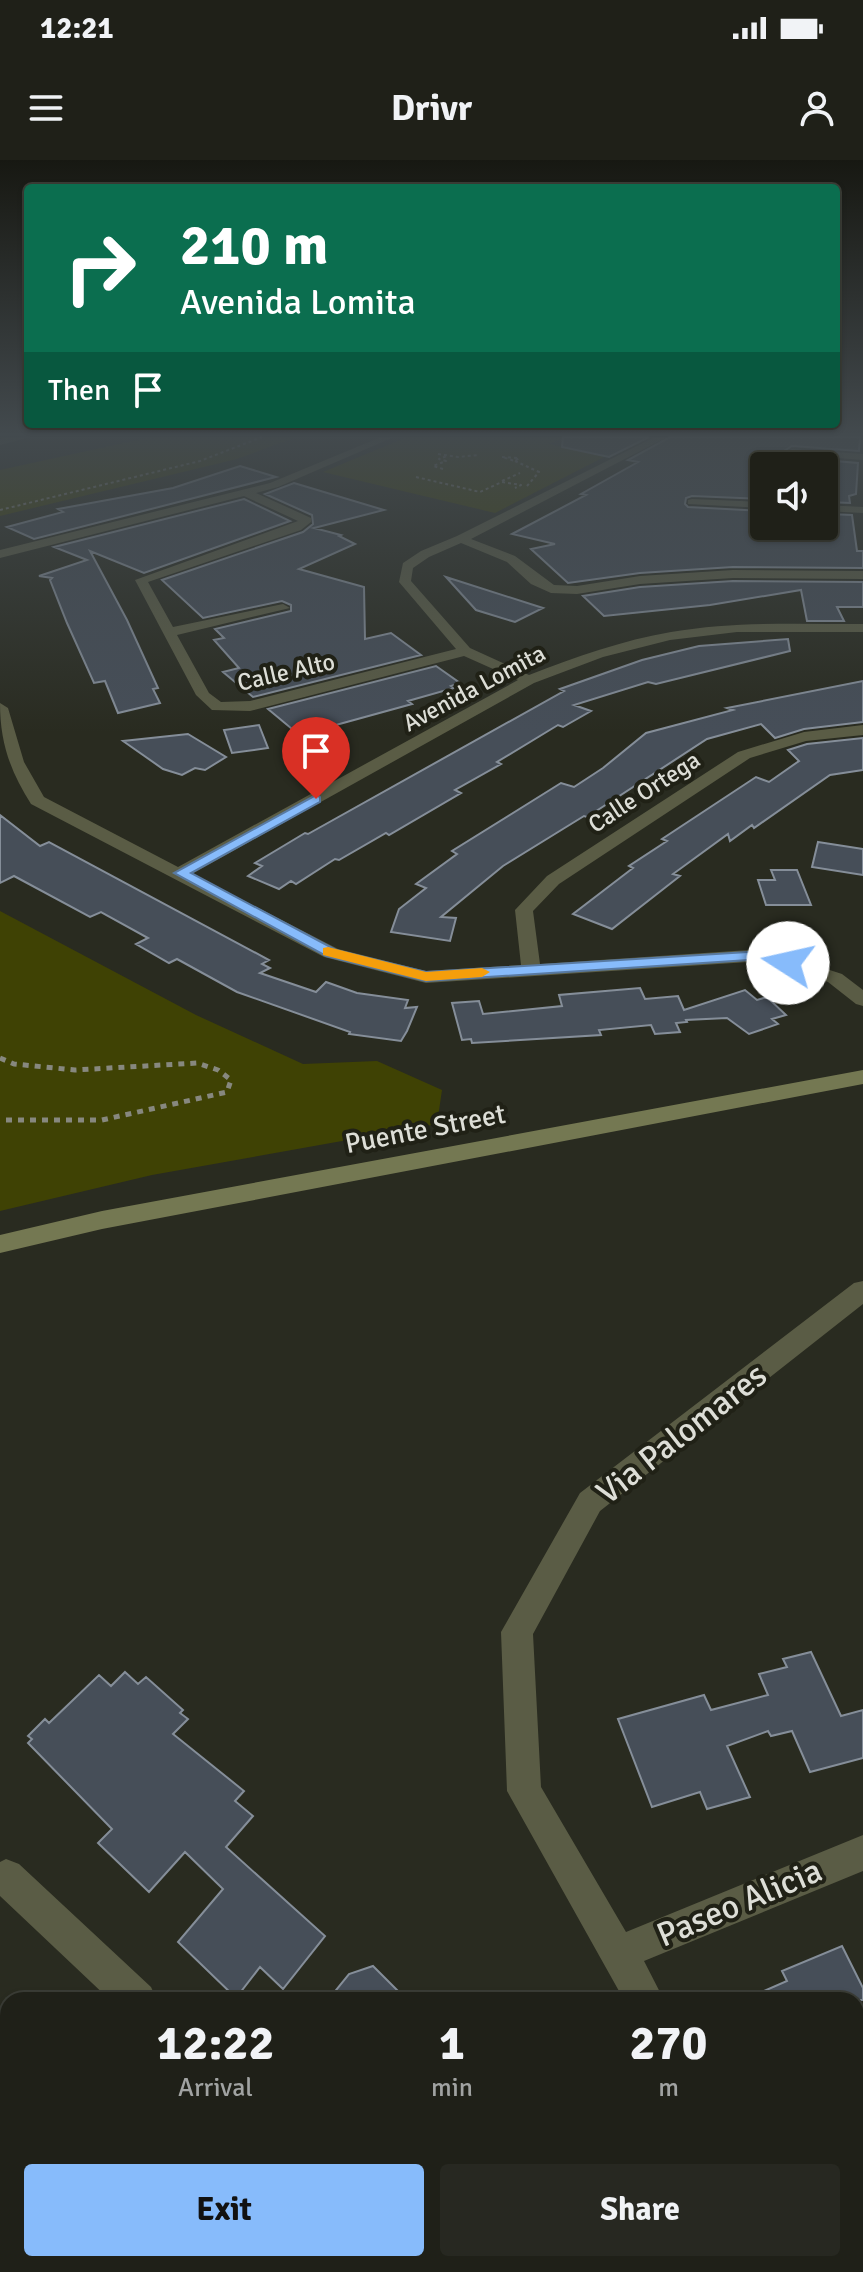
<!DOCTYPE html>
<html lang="en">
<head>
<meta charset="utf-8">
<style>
  body { margin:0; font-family:Signika,sans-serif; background:#272821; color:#f1f3f6; height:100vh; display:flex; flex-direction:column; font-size:30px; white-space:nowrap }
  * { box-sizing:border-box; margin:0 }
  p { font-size:26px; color:#a1a3a2 }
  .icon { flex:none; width:44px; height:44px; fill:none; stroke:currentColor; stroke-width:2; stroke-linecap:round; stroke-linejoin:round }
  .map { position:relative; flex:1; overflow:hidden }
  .side { position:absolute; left:0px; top:1832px; width:864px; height:280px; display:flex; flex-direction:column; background:#1f2018; border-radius:24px 24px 0 0; box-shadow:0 2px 6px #0004,0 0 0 2px #3c3e37 }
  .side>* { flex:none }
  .top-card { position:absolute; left:24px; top:24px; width:816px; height:244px; border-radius:8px; box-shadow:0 2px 6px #0004,0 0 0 2px #3c3e37; background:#0b6e4f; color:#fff; overflow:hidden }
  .fabs { position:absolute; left:750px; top:292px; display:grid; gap:16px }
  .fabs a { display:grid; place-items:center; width:88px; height:88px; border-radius:8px; background:#1f2018; box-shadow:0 2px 6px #0004,0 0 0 2px #3c3e37; font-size:40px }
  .pin { position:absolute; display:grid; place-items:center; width:68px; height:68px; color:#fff; margin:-82px -34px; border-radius:50% 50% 50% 0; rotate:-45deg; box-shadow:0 0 8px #0007 }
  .pin .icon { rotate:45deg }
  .me { position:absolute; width:88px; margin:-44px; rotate:280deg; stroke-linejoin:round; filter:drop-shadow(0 0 6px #0008) }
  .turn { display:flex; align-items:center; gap:28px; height:168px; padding:0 24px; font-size:36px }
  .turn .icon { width:104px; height:104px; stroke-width:2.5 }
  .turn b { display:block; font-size:56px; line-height:68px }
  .then { display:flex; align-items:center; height:76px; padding:0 24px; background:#0003; gap:16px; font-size:30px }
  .eta { display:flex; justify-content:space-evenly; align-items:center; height:136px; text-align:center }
  .eta b { font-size:48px; font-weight:700; line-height:56px }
  .button { display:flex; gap:16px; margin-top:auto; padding:16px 24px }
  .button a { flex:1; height:92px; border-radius:8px; background:#87bbfb; color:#111; font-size:32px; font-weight:700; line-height:92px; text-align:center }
  .button a+a { background:#272821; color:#f1f3f6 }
  .status { display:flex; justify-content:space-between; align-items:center; height:56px; padding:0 40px; background:#1f2018; direction:ltr }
  .status svg { height:22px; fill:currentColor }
  header { display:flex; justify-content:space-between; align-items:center; height:104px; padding:0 24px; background:#1f2018; font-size:36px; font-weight:700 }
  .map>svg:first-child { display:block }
</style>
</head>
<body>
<div class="status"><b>12:21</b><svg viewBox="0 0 49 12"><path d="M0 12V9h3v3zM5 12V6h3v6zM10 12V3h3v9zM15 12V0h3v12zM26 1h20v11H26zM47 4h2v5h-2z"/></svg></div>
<header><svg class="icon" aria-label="menu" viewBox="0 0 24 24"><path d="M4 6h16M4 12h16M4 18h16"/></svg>Drivr<svg class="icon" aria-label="person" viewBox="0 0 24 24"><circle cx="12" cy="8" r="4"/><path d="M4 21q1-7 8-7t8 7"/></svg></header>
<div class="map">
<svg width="863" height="2112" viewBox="0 0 863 2112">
  <rect width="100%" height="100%" fill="#292b20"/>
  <path fill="#3f4204" d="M151,277H296L237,299L0,356V310Z
    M407,277H564L549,284L606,296L495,353L323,312Z
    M0,751L196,855L303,904L377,901L442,930L437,964L152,1015L0,1051Z"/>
  <path fill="#464e58" stroke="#858e99" stroke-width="2" d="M563,277H649L609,297L562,287Z
    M670,277H860L859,291L792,286L784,291L788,297L858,303L856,334L849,336L850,343L827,342L824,306H764V339L692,336L686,338L685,344L688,347L764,351V366H824V358H830L829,354L852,355L857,391H863V408L733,407L640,413L568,423L531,389L555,384L512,374L586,335L581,334L638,302L628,300Z
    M240,306L276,317L34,379L7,367L63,352L58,349L173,328Z
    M294,323L384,350L314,368L341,375L339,376L355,384L299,409L364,427L365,479L391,473L421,495L253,537L223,512L239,508L214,480L224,478L215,469L291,451V445L282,441L203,458L162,420L303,372L313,364L312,355L265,334Z
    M244,339L290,361L144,413L90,391L127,460L158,528L153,529L160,543L118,553L105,521L94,523L67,463L50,420L52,418L39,416L87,400L54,387Z
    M446,417L543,448L515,462L476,450Z
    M733,421L863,422V447H837L844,461H807L801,430L710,445L604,456L583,436L640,427Z
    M788,479L790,491L656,524L648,522L574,545L591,551L563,567L558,565L497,602L501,604L455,630L461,633L389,675L386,673L339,700L335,699L296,724L291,721L279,729L248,716L262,706L255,703L305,673L308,674L564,531L560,529L642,500L699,486Z
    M436,506L460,523L451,526L454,528L408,541L412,544L325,568L298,574L268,549Z
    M863,521V562L804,569L775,578L761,564L707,579L587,657L584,656L503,706L441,757L456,758L450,781L391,772L399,749L426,728L416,724L457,694L452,691L561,623L574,627L603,608L646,573L733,550L727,548Z
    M259,565L268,588L232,593L224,570Z
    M188,574L226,597L205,610L195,608L182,615L163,609L123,581Z
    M863,578V610L830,615L754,668L752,665L730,681L728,674L673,714L680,716L612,769L573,754L633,708L629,706L667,681L662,679L756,617L769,622L799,601L788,590L807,584Z
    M0,655L40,686L49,682L269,800L262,804L270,808L260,813L316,832L326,822L357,833L408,840L405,848L417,847L407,871L401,881L349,874L350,872L237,832L177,799L169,803L136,784L148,778L101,752L90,757L14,716L0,723Z
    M818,682L863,689V715L812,707Z
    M771,710H797L811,745H766L758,720H775Z
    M640,828L645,839L678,836L684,850L745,830L757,840L767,837L786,855L772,859L778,864L749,874L727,858L686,860L687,862L676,863L680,872L655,874L651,865L599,870L601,875L472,883L471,879L462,880L452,843L479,841L483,854L562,846L559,835Z
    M811,1492L841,1556L863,1550V1598L810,1612L792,1571L771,1576L768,1571L727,1586L750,1637L707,1649L700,1632L652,1647L618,1559L704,1535L711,1550L768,1535L759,1514L787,1507L783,1499Z
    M125,1512L138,1524L146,1517L183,1550L180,1553L188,1559L173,1574L244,1631L235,1641L253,1656L226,1687L325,1776L283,1829L260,1807L236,1838L178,1782L223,1729L185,1692L149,1732L98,1683L112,1669L28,1583L32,1579L28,1576L45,1559L49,1563L99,1515L111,1526Z
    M842,1786L863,1828V1840H743L787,1821L782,1811Z
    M373,1806L407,1840H328L349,1814Z"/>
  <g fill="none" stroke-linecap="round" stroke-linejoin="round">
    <path stroke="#87887f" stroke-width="2" stroke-dasharray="3 3" stroke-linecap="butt" d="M438,294L458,297L478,295
      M502,297L519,298L515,301Z
      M515,301L539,312L527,326
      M443,309L433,306L446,301L439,299L447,296
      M416,317L480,332L502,322L521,325L515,328
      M502,321L520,313
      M0,350L200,301L262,277"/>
    <path stroke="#87887f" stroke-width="5" stroke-dasharray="6 6" stroke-linecap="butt" d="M0,898L14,904L75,910L197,903L218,910L231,920L227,932L102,960H0"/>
    <path fill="#5a5c45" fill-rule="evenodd" d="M11,277H30L0,285V279Z
      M381,277H394L278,327L256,333L311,358V362L301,370L148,422L173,467L283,444L290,448L177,475L209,533L221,542L250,541L456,489L399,422L403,403L421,391L457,376L655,277H667L471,379L515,396L554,425L577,426L640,416L733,410L863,411V419L733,418L640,424L577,434L551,433L531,424L507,402L461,383L429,397L413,408L411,421L470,488L529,515C576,497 623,480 671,472C735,461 799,464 863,464V472H737L670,480L603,497L534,523L192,714L338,789L426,811L521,805L515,750L547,716L738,592L804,572L863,565V575L806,581L750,598L559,724L533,751L540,804L765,789L842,814L863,830V846L856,844L828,822L764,801L426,823L324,797L31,644C10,611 0,582 0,543L8,548L24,602L44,637L178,707L518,520L464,496L250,551L212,550L196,535L135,420L298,361L244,336L0,398V390L270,323Z
      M792,289L863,294V300L788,294L787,292Z
      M692,339L764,342V348L688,344V340Z
      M824,345L863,347V353L824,351Z
      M863,1121V1144L600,1351L533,1474L541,1627L626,1772L863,1675V1711L644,1801L664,1840H624L507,1631L501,1472L580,1333L854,1123Z
      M6,1699L19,1704L151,1827L157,1840H110L0,1736V1702Z
      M856,2084L863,2087V2112H794L797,2104H856Z
      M236,2104H279L282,2112H239Z"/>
    <path fill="#747852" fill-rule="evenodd" d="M863,910V924L102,1069L0,1093V1075L102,1051Z"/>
  </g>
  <linearGradient id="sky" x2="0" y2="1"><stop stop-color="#171812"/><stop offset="0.48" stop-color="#434a4e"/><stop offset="1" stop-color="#434a4e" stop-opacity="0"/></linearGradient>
  <rect width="863" height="572" fill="url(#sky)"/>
  <path fill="#87bbfb" stroke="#587aa3" stroke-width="2" d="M316,635L320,637V642L191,713L336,790L426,812L765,791L795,803L788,807L764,799L426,821L326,796L174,713Z"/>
  <path fill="#f59e0b" d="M328,787L426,812L482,808L490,812L482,817L426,821L323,795V788Z"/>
  <g text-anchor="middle" stroke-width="8" stroke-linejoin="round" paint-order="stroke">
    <g font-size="24" fill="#ddded7" stroke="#202116">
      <text transform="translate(286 512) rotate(-13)" y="8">Calle Alto</text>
      <text transform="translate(474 528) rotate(-28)" y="8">Avenida Lomita</text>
      <text transform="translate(644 632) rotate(-33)" y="8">Calle Ortega</text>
    </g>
    <g font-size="28" fill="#ddded7" stroke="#202116">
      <text transform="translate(425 968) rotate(-11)" y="10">Puente Street</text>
    </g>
    <g font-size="34" fill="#ddded7" stroke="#202116">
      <text transform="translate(681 1273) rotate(-38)" y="12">Via Palomares</text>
      <text transform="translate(739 1742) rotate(-23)" y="12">Paseo Alicia</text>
    </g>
  </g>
</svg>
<div class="fabs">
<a><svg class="icon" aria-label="sound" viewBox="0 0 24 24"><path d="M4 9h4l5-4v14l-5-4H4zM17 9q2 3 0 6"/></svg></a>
</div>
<div class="pin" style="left:316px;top:639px;background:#d93025"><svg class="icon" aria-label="arrive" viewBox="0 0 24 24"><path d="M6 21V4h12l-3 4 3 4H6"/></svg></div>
<svg class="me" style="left:788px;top:803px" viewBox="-20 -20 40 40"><circle r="19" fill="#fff"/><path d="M0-13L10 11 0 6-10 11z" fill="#87bbfb"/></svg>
<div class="top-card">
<div class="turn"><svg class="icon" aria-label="right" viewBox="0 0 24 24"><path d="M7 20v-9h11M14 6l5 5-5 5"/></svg><div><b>210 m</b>Avenida Lomita</div></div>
<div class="then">Then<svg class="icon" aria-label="arrive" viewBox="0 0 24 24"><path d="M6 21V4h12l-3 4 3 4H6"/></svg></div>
</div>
<section class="side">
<div class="eta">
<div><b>12:22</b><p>Arrival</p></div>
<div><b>1</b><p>min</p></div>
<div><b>270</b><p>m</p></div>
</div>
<div class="button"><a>Exit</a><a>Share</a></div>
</section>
</div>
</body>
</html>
